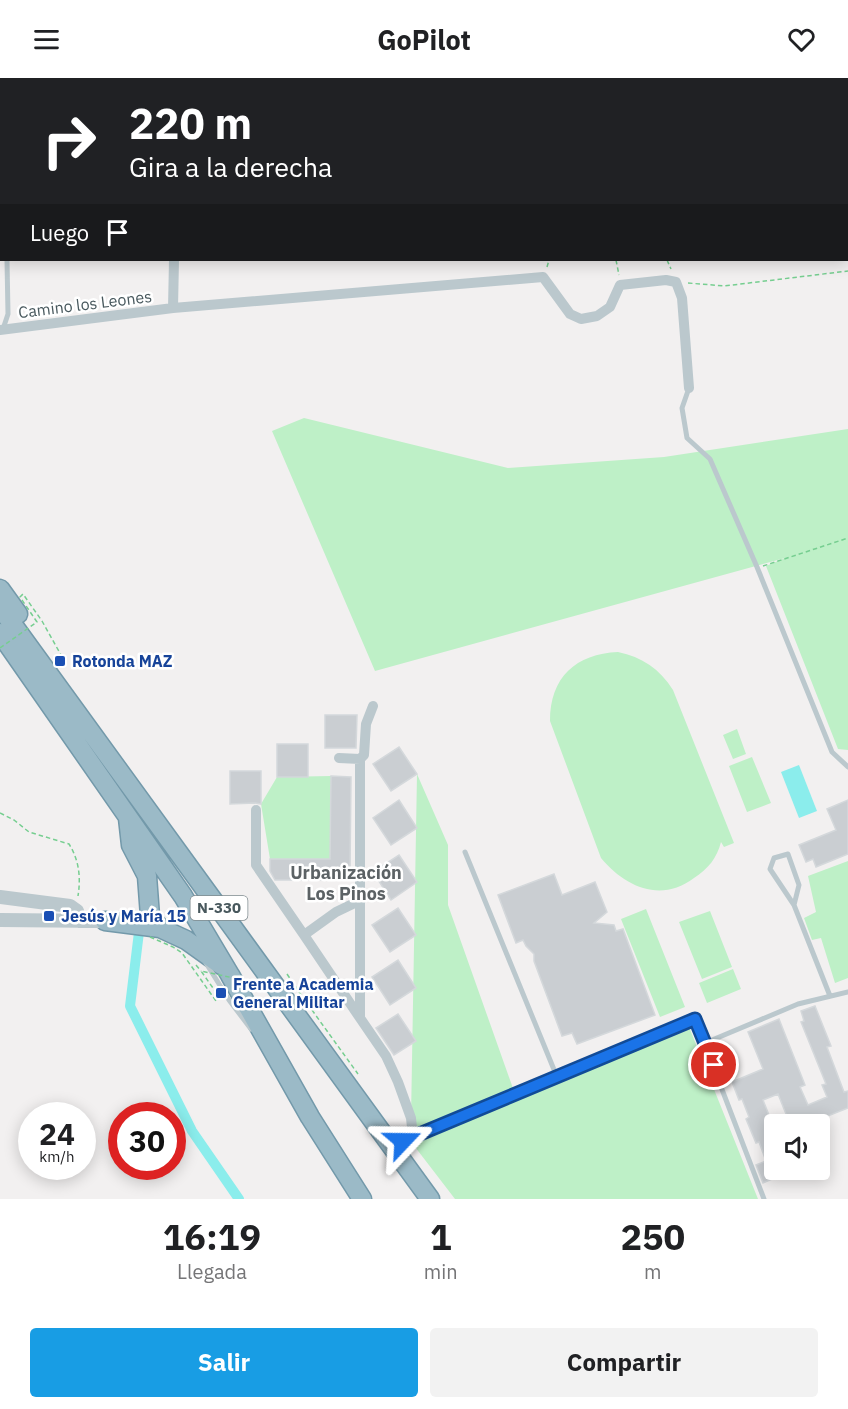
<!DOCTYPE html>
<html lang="es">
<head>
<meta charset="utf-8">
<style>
  body { margin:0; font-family:"IBM Plex Sans",sans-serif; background:#f2f2f2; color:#202124; height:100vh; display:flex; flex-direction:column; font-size:22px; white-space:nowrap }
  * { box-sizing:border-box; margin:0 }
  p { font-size:20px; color:#757577 }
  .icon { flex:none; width:33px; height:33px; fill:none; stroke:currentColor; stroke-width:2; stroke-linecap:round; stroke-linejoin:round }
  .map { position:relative; height:1121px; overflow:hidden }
  .panel { display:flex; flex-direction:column; background:#fff; flex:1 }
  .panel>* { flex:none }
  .guide { position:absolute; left:0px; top:0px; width:849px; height:183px; box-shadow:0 3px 15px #0003; background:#202124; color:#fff; overflow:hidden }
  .buttons { position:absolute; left:764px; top:1036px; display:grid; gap:12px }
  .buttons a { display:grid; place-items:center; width:66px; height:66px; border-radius:6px; background:#fff; box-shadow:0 3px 15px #0003; font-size:30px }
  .speed { position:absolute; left:18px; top:1024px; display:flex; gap:12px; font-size:30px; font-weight:700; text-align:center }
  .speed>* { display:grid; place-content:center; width:78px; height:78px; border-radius:50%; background:#fff; box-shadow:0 3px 15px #0003; line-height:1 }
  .speed small { font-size:15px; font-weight:400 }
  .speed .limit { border:9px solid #d22; background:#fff; color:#111 }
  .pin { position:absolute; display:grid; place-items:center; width:51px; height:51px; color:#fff; margin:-26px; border:3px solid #fff; border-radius:50%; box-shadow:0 2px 6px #0007 }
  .me { position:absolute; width:66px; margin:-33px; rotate:67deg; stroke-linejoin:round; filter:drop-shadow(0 0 4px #0008) }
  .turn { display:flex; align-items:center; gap:21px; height:126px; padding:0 30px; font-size:27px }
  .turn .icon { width:78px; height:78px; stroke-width:2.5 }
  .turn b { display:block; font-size:42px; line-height:51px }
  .then { display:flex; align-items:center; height:57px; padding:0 30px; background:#0003; gap:12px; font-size:22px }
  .eta { display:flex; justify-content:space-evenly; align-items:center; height:102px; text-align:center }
  .eta b { font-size:36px; font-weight:700; line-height:42px }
  .button { display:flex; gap:12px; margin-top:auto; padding:12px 30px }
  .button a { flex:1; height:69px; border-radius:6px; background:#189de4; color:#fff; font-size:24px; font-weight:700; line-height:69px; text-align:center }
  .button a+a { background:#f2f2f2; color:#202124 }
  header { display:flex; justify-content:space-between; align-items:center; height:78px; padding:0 30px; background:#fff; font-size:27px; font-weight:700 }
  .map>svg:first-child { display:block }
</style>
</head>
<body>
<header><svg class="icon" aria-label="menu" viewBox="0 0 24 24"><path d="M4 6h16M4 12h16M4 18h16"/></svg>GoPilot<svg class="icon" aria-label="heart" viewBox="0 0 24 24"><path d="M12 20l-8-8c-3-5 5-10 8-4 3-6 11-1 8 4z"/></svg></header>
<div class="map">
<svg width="848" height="1121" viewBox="0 0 848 1121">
  <rect width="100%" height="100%" fill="#f2f0f0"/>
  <path fill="#bef0c7" d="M304,340L508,390L664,379L848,351V672L838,671L766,488L785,480L375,593L272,353Z
    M618,574C642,579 660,591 673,612L734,765L724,769L721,764C717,780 708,791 694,800C661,825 625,809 601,780L550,643C550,599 576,576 618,574Z
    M737,651L746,676L733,681L723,657Z
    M752,679L771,725L747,734L729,688Z
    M417,696L448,767V827L515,1016L413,1059L411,1040Z
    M331,698L330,781H270L261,726L277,699Z
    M848,783V900L835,905L821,860L812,862L804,840L816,834L808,798Z
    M646,831L685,929L660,939L621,841Z
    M710,833L732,889L702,901L679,844Z
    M733,891L741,911L707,925L699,905Z
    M689,949L758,1121H455L412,1065Z"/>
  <path fill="#8bedec" d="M799,687L817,733L799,740L781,694Z"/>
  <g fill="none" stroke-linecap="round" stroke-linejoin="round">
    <path stroke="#8bedec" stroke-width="10" d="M139,854L130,928L192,1053L239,1121"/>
  </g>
  <path fill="#caced2" stroke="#d4d8db" stroke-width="1.5" fill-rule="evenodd" d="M325,637H357L356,670H325Z
    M277,666H308V699H277Z
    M399,669L417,696L391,713L373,686Z
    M230,693H261V726L255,725L230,726Z
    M331,698L351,699L350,795H336V802H275L270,793V781H330Z
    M399,722L417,750L391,767L373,740Z
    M848,722V776L816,789L813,781L806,784L799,767L836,752L827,731Z
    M399,777L417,804L391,822L373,794Z
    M554,796L562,817L595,804L607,834L594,845L614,847L616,853L623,851L655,937L577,966L572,955L562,958L534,883V876L526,868L523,862L516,865L498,817Z
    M398,830L416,857L390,874L372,847Z
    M398,882L416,910L390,927L372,899Z
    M815,928L831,968L827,969L844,1014L848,1013V1030L805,1047H774V1092H793L763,1105L756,1087L766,1083L759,1064L756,1065L746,1041L749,1039L742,1021L739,1022L732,1004L763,991L748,954L779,941L805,1007L800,1009L808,1027L827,1019L822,1007L826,1006L801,944L804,943L801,933ZM778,1016L786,1036L771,1042L763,1022Z
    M398,936L416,963L394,977L376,950Z"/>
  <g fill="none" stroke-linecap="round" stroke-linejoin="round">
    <defs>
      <path id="trunk" d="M0,511L18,536
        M0,529L430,1121
        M0,555L183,818L230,897L310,1039L362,1121
        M128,740L131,767L147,798L150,838L160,850
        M105,843L160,850L186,862L221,887"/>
    </defs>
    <use href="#trunk" stroke="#7399aa" stroke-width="21"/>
    <path stroke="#76ce90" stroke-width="1.5" stroke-dasharray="4.5 3" stroke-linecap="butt" d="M619,0V2
      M214,2L215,0
      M616,182L619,197
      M667,182L671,191
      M547,189L549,182
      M688,205L724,208L848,193
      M763,488L848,460
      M0,735L14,742L29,754L69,766C79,782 81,799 78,818
      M196,887L201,893
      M287,896L299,914"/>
    <path stroke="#bbc8cd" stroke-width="5" d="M0,137H2
      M3,251L8,236L7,182
      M689,310L682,330L687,360L710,381L757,489L832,674L848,689
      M465,774L557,999
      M794,827L799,807L788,776L774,780L770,791L794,827L830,918
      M206,885L229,922L251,951
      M705,965L798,926L848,914
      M413,1059L695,941L764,1121"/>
    <path stroke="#bbc8cd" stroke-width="10" d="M232,2L233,0
      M173,230L174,182
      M0,252L173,230L543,199L570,236L581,241L597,238L610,229L620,207L666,202L676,204L682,220L689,310
      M339,680L360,681V940L386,978L398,1004L411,1040L413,1059L398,1065
      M360,681L364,677L366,646L373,628
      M256,732V787L304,857
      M360,940L304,857L336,834L361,822"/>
    <path stroke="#bbc8cd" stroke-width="14" d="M0,819L70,828L77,833L80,843
      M0,842L105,843"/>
    <use href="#trunk" stroke="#9bbac7" stroke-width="18"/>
    <path stroke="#76ce90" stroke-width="1.5" stroke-dasharray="4.5 3" stroke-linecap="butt" d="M0,570L37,544L20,519L23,516L42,543L61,577
      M150,859L173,869L182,875L216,923L220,920L201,893L299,914L358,996"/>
  </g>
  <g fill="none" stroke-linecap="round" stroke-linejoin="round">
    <defs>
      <path id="route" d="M403,1063L695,941L714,987"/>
    </defs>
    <use href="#route" stroke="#114b97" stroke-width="15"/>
    <use href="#route" stroke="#1a73e8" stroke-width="10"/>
  </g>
  <g fill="#1a4fb4" stroke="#fff" stroke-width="2">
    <rect x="54" y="577" width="12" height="12" rx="3"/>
    <rect x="43" y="832" width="12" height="12" rx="3"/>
    <rect x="215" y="909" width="12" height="12" rx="3"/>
  </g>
  <g text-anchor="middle" stroke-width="5" stroke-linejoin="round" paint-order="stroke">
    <rect fill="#fff" stroke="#7f8a8e" stroke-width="1.5" x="190.5" y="818" width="57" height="24" rx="4.5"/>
    <g font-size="15" font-weight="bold" fill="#48585d">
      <text x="219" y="835">N-330</text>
    </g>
    <g font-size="16" fill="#48585d" stroke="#fff">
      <text transform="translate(85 226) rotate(-7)" y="6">Camino los Leones</text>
    </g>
    <g font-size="16" font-weight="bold" fill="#164399" stroke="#fff" text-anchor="start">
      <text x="72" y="589">Rotonda MAZ</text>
      <text x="61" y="844">Jesús y María 15</text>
      <text x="233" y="912">Frente a Academia<tspan x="233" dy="18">General Militar</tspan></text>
    </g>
    <g font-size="18" font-weight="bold" fill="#5c6265" stroke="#fff">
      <text x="346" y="801">Urbanización<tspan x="346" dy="21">Los Pinos</tspan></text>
    </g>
  </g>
</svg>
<div class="buttons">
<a><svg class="icon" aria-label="sound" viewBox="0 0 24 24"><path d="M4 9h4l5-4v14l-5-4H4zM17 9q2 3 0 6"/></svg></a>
</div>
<div class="speed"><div>24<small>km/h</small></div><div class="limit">30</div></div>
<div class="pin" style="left:714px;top:987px;background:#d93025"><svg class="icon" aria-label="arrive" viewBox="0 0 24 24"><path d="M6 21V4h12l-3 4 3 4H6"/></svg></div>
<svg class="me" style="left:403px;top:1063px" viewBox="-20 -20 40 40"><path d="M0-17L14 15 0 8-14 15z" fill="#1a73e8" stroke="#fff" stroke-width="4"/></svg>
<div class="guide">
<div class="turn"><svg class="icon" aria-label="right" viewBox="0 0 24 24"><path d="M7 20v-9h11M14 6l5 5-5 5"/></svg><div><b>220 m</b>Gira a la derecha</div></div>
<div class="then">Luego<svg class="icon" aria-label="arrive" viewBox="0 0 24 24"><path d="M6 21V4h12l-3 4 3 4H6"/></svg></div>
</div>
</div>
<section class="panel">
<div class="eta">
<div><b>16:19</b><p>Llegada</p></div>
<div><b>1</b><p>min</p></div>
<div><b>250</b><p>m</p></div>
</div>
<div class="button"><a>Salir</a><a>Compartir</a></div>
</section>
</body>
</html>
